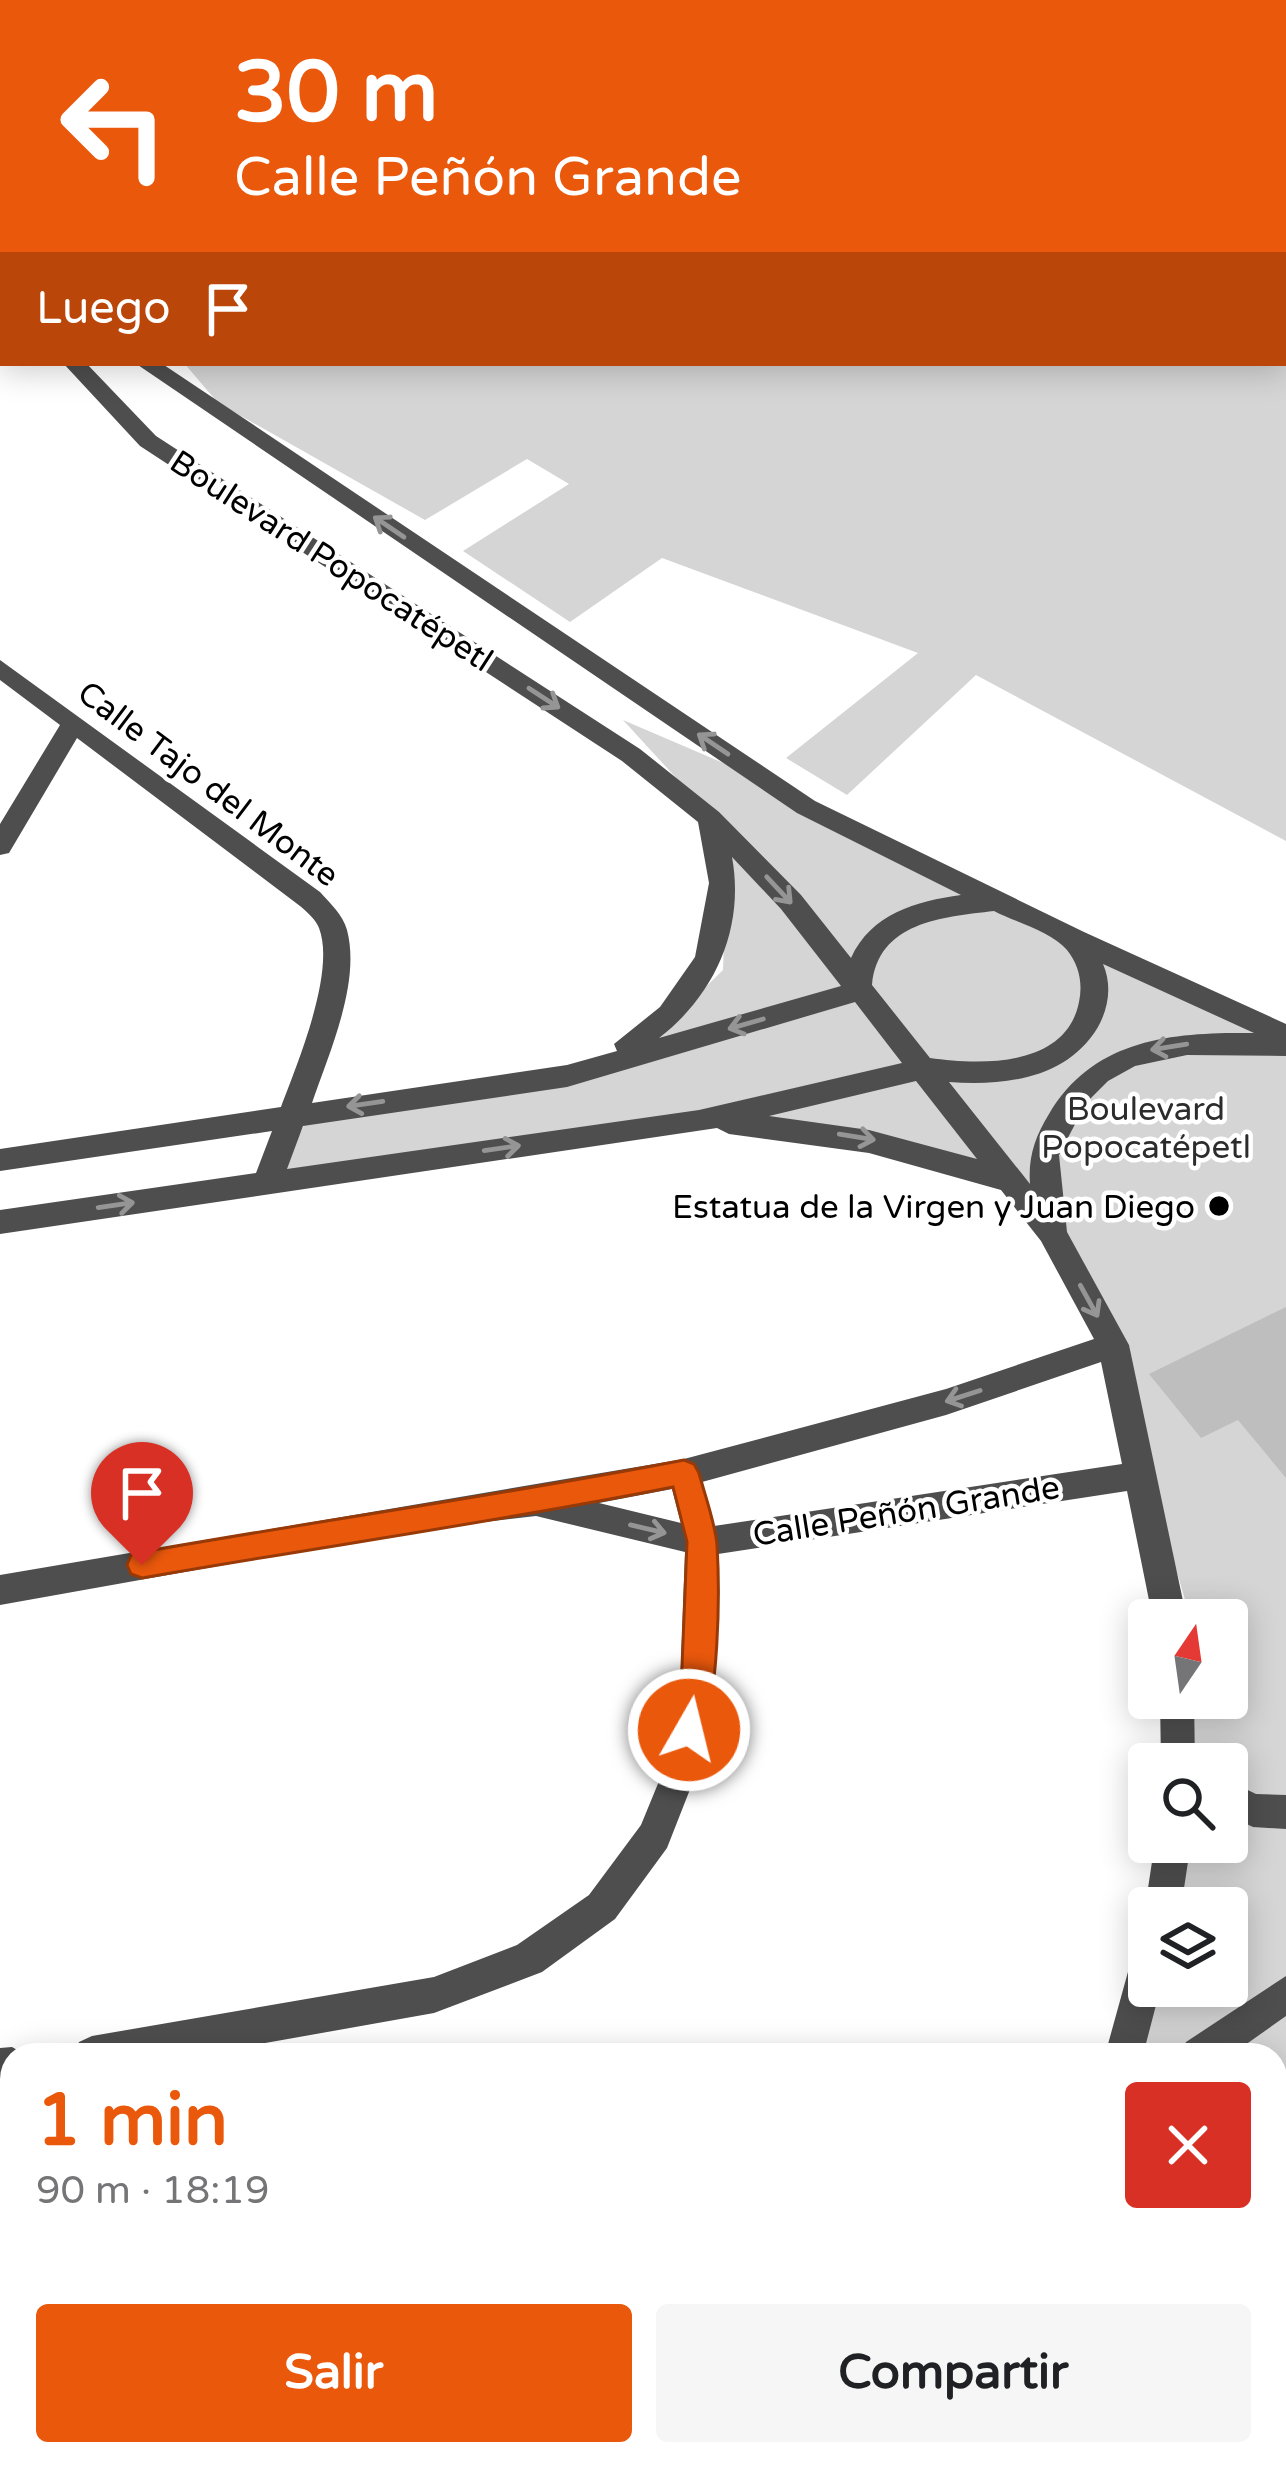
<!DOCTYPE html>
<html lang="es">
<head>
<meta charset="utf-8">
<style>
  body { margin:0; font-family:"Varela Round",sans-serif; background:#f6f6f6; color:#202124; height:100vh; display:flex; flex-direction:column; font-size:45px; white-space:nowrap }
  * { box-sizing:border-box; margin:0 }
  p { font-size:39px; color:#757577 }
  .icon { flex:none; width:66px; height:66px; fill:none; stroke:currentColor; stroke-width:2; stroke-linecap:round; stroke-linejoin:round }
  .map { position:relative; flex:1; overflow:hidden }
  .side { position:absolute; left:0px; top:2043px; width:1287px; height:423px; display:flex; flex-direction:column; background:#fff; border-radius:36px 36px 0 0; box-shadow:0 6px 30px #0003 }
  .side>* { flex:none }
  .top-card { position:absolute; left:0px; top:0px; width:1287px; height:366px; box-shadow:0 6px 30px #0003; background:#ea580c; color:#fff; overflow:hidden }
  .needle { width:78px; rotate:13deg }
  .buttons { position:absolute; left:1128px; top:1599px; display:grid; gap:24px }
  .buttons a { display:grid; place-items:center; width:120px; height:120px; border-radius:12px; background:#fff; box-shadow:0 6px 30px #0003; font-size:60px }
  .pin { position:absolute; display:grid; place-items:center; width:102px; height:102px; color:#fff; margin:-123px -51px; border-radius:50% 50% 50% 0; rotate:-45deg; box-shadow:0 0 12px #0007 }
  .pin .icon { rotate:45deg }
  .me { position:absolute; width:132px; margin:-66px; rotate:8deg; stroke-linejoin:round; filter:drop-shadow(0 0 9px #0008) }
  .turn { display:flex; align-items:center; gap:42px; height:252px; padding:0 36px; font-size:54px }
  .turn .icon { width:156px; height:156px; stroke-width:2.5 }
  .turn b { display:block; font-size:84px; line-height:102px }
  .then { display:flex; align-items:center; height:114px; padding:0 36px; background:#0003; gap:24px; font-size:45px }
  .round { display:grid; place-items:center; flex:none; width:126px; height:126px; border-radius:12px; background:#f6f6f6 }
  .summary { display:flex; align-items:center; justify-content:space-between; height:204px; padding:0 36px }
  h1 { font-size:72px; font-weight:700; line-height:90px; color:#ea580c }
  .button { display:flex; gap:24px; margin-top:auto; padding:24px 36px }
  .button a { flex:1; height:138px; border-radius:12px; background:#ea580c; color:#fff; font-size:48px; font-weight:700; line-height:138px; text-align:center }
  .button a+a { background:#f6f6f6; color:#202124 }
  .map>svg:first-child { display:block }
</style>
</head>
<body>
<div class="map">
<svg width="1286" height="2465" viewBox="0 0 1286 2465">
  <rect width="100%" height="100%" fill="#fff"/>
  <path fill="#d5d5d5" d="M1286,241V841L976,675L847,795L786,758L918,653L662,558L570,622L463,551L569,484L527,459L425,520L218,403L184,363H1284Z
    M623,720L763,780L1286,1039V2409L1275,2422V2055H1124L1149,1986H1227V1908H1163L1175,1842H1227V1764H1184L1191,1698H1227V1620H1191L1102,1317L1009,1175L698,1115L277,1176L308,1118L570,1080L668,1024L723,970L726,880L712,817Z
    M874,2454H1246L1237,2465H866Z"/>
  <path fill="#bebebe" d="M1286,1307V1478L1238,1420L1201,1438L1149,1374Z"/>
  <g fill="none" stroke-linecap="round" stroke-linejoin="round">
    <path fill="#4e4e4e" fill-rule="evenodd" d="M107,0H136L138,3H109Z
      M3,99V115L0,116V100Z
      M1284,123H1286V135H1284Z
      M0,251H3V273H0Z
      M63,363H86L156,436L640,749L719,812L801,895L851,958C871,914 916,901 961,895L797,813L135,363H161L815,801L1084,932L1286,1024V1056L1187,1055L1135,1066L1108,1081L1086,1103L1059,1155L1067,1232L1129,1345L1187,1620H1153L1127,1491L718,1554L714,1691L698,1769L667,1848L615,1919L542,1972L434,2013L198,2055H73L79,2042L92,2036L434,1977L517,1945L589,1895L641,1825L664,1769L680,1691L685,1552L536,1516L425,1529L0,1605V1575L684,1459L946,1389L1094,1339L1041,1241L1001,1190L869,1153L729,1134L717,1128L0,1234V1210L256,1173L272,1131L0,1171V1149L281,1107C297,1064 336,972 319,928C316,920 307,912 300,906L77,738L9,853L0,855V824L60,725L0,680V660L320,892C330,903 343,915 347,930C361,983 329,1053 312,1103L567,1065L617,1051L614,1044L660,1007L695,957L709,883L698,822L622,761L140,446ZM732,857L781,909L841,986L659,1038C715,995 745,928 732,857ZM994,911C1015,922 1052,932 1067,950C1079,965 1083,983 1079,1002C1066,1068 980,1065 930,1058L872,985C878,922 942,917 994,911ZM1103,964L1254,1033C1173,1032 1094,1038 1049,1114C1035,1137 1028,1157 1030,1184L949,1082C1005,1086 1067,1079 1098,1027C1109,1007 1112,985 1103,964ZM855,1002L902,1063L699,1110L287,1169L303,1126L567,1087ZM916,1081L977,1159L869,1130L769,1116ZM1101,1362L1122,1464L714,1526L702,1482L946,1415ZM672,1489L681,1523L599,1503Z
      M1160,1698H1194L1195,1764H1161Z
      M1227,1780L1256,1794L1286,1795V1829L1253,1827L1227,1815Z
      M1155,1842H1191L1181,1908H1149V1918L1145,1908Z
      M1149,1943V1986H1161L1143,2055H1105L1131,1961L1136,1948Z
      M1286,1976V2016L1231,2055H1180L1186,2042Z
      M12,2047L26,2055H12V2085L0,2086V2048Z
      M1286,2389V2438L1275,2443V2393Z
      M850,2454H895L890,2465H845Z
      M1221,2454H1267L1262,2465H1216Z"/>
  </g>
  <defs><path id="oneway-shaft" d="M-6 0H5M1.5-3L5.5 0L1.5 3" fill="none" stroke-width="1.6" stroke-linecap="round" stroke-linejoin="round" transform="scale(3)"/></defs>
  <g stroke="#959595">
    <use href="#oneway-shaft" transform="translate(389 527) rotate(-146)"/>
    <use href="#oneway-shaft" transform="translate(544 698) rotate(33)"/>
    <use href="#oneway-shaft" transform="translate(713 744) rotate(-146)"/>
    <use href="#oneway-shaft" transform="translate(779 890) rotate(47)"/>
    <use href="#oneway-shaft" transform="translate(746 1024) rotate(164)"/>
    <use href="#oneway-shaft" transform="translate(1169 1047) rotate(171)"/>
    <use href="#oneway-shaft" transform="translate(365 1104) rotate(172)"/>
    <use href="#oneway-shaft" transform="translate(857 1137) rotate(9)"/>
    <use href="#oneway-shaft" transform="translate(502 1148) rotate(-8)"/>
    <use href="#oneway-shaft" transform="translate(116 1205) rotate(-8)"/>
    <use href="#oneway-shaft" transform="translate(1089 1301) rotate(61)"/>
    <use href="#oneway-shaft" transform="translate(963 1396) rotate(162)"/>
    <use href="#oneway-shaft" transform="translate(648 1529) rotate(13)"/>
  </g>
  <path fill="#ea580c" stroke="#983908" stroke-width="3" d="M684,1460L694,1464L699,1473C705,1496 715,1522 717,1545C720,1593 719,1699 700,1740L689,1745L678,1740L673,1730L681,1691L687,1542L673,1487C497,1522 319,1547 142,1578L131,1574L127,1565L131,1555L142,1552C322,1520 504,1495 684,1460Z"/>
  <circle fill="#000" stroke="#fff" stroke-width="4.5" cx="1219" cy="1206" r="12"/>
  <g text-anchor="middle" stroke-width="9" stroke-linejoin="round" paint-order="stroke">
    <g font-size="33" fill="#000" stroke="#fff">
      <text transform="translate(332 560) rotate(33)" y="12">Boulevard Popocatépetl</text>
      <text transform="translate(209 783) rotate(37)" y="12">Calle Tajo del Monte</text>
      <text transform="translate(906 1510) rotate(-9)" y="12">Calle Peñón Grande</text>
    </g>
    <g font-size="33" fill="#2c2c2c" stroke="#fff">
      <text x="1146" y="1120">Boulevard<tspan x="1146" dy="38">Popocatépetl</tspan></text>
    </g>
    <g font-size="33" fill="#000" stroke="#fff" text-anchor="end">
      <text x="1195" y="1218">Estatua de la Virgen y Juan Diego</text>
    </g>
  </g>
</svg>
<div class="buttons">
<a><svg class="needle" viewBox="-14 -14 28 28"><path d="M0-13l5 13h-10z" fill="#e53935"/><path d="M0 13l5-13h-10z" fill="#757577"/></svg></a>
<a><svg class="icon" aria-label="search" viewBox="0 0 24 24"><circle cx="10" cy="10" r="6"/><path d="M15 15l6 6"/></svg></a>
<a><svg class="icon" aria-label="layers" viewBox="0 0 24 24"><path d="M12 4l9 5-9 5-9-5zM3 14l9 5 9-5"/></svg></a>
</div>
<div class="pin" style="left:142px;top:1565px;background:#d93025"><svg class="icon" aria-label="arrive" viewBox="0 0 24 24"><path d="M6 21V4h12l-3 4 3 4H6"/></svg></div>
<svg class="me" style="left:689px;top:1730px" viewBox="-20 -20 40 40"><circle r="17" fill="#ea580c" stroke="#fff" stroke-width="3"/><path d="M0-11L8 9 0 5-8 9z" fill="#fff"/></svg>
<div class="top-card">
<div class="turn"><svg class="icon" aria-label="left" viewBox="0 0 24 24"><path d="M17 20v-9H6M10 6l-5 5 5 5"/></svg><div><b>30 m</b>Calle Peñón Grande</div></div>
<div class="then">Luego<svg class="icon" aria-label="arrive" viewBox="0 0 24 24"><path d="M6 21V4h12l-3 4 3 4H6"/></svg></div>
</div>
<section class="side">
<div class="summary"><div><h1>1 min</h1><p>90 m · 18:19</p></div><a class="round" style="background:#d93025;color:#fff"><svg class="icon" aria-label="close" viewBox="0 0 24 24"><path d="M6 6l12 12M18 6L6 18"/></svg></a></div>
<div class="button"><a>Salir</a><a>Compartir</a></div>
</section>
</div>
</body>
</html>
